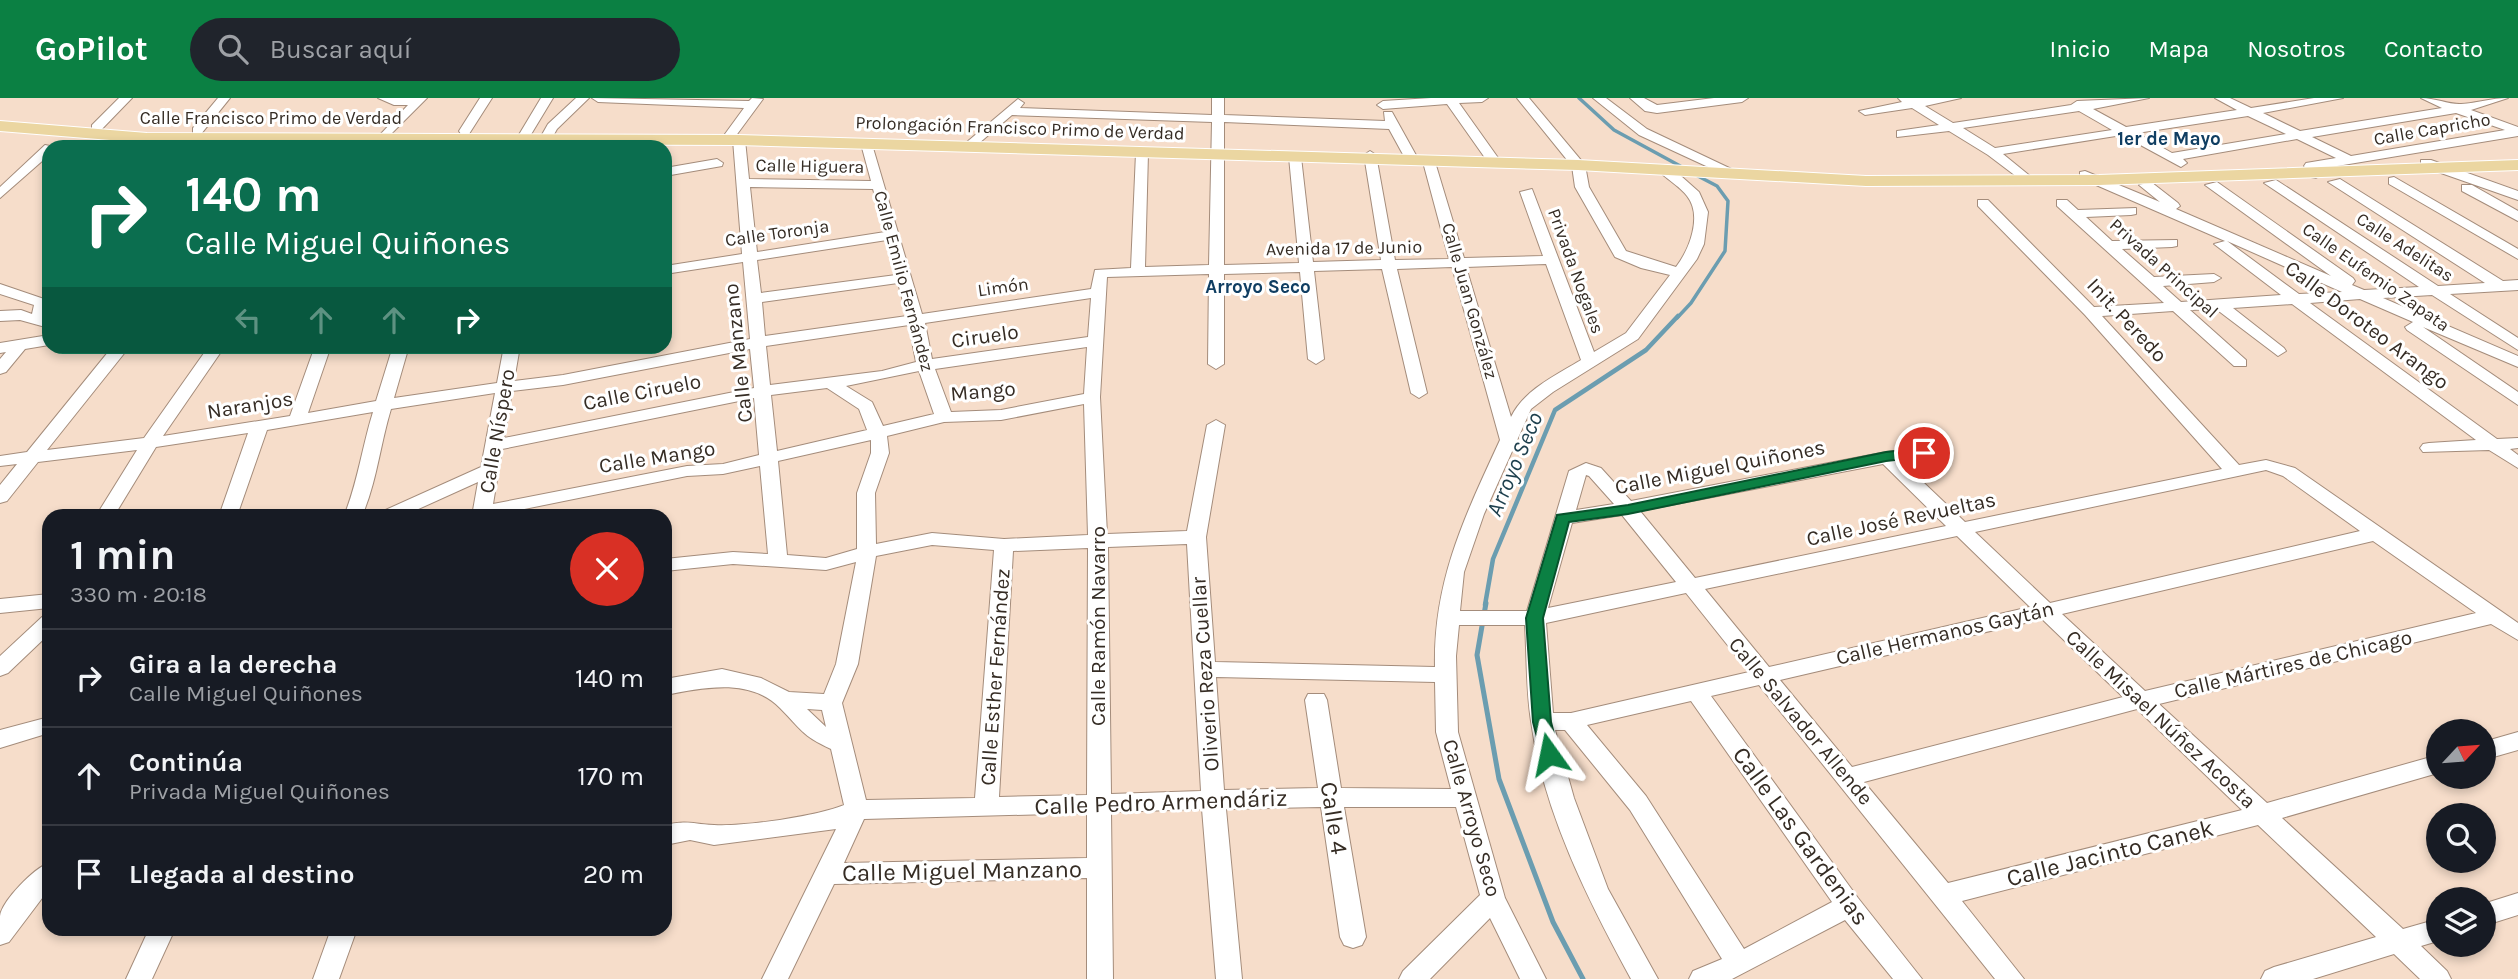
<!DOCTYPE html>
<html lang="es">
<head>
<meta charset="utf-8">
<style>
  body { margin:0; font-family:Karla,sans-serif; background:#20242c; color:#f1f3f6; height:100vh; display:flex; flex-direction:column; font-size:26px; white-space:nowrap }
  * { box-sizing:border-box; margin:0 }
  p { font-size:23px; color:#9ea1a6 }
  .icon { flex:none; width:38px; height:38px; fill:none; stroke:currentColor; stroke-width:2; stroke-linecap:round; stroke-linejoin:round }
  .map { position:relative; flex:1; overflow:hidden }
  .drawer { position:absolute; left:42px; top:411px; width:630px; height:427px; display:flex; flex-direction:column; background:#171b24; border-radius:21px; box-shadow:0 4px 10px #0003 }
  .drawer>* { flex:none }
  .guide { position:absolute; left:42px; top:42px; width:630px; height:214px; border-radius:21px; box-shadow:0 4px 10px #0003; background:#0b6e4f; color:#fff; overflow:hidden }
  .needle { width:46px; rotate:64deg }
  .fabs { position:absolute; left:2426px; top:621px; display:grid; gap:14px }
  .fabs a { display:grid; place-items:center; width:70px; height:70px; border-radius:50%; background:#171b24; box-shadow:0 4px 10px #0003; font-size:35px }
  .pin { position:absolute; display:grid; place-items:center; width:60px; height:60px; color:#fff; margin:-30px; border:4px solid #fff; border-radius:50%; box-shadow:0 2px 7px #0007 }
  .me { position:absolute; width:77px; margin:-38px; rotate:348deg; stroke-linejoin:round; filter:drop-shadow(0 0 5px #0008) }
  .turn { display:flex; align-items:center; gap:24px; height:147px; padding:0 28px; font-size:32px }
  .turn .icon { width:91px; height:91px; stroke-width:2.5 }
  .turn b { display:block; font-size:49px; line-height:60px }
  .lanes { display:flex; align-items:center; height:66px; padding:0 28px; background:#0003; justify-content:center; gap:35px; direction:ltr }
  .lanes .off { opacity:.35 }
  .round { display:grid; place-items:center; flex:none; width:74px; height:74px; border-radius:37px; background:#20242c }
  .summary { display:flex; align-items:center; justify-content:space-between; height:119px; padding:0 28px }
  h1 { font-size:42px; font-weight:700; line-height:52px }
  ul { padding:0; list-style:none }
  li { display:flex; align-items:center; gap:21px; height:98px; padding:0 28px; border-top:2px solid #363941 }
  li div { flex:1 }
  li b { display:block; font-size:26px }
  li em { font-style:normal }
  header { display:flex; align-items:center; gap:42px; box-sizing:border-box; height:98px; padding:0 35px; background:#0b8043; color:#fff }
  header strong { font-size:33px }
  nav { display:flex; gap:38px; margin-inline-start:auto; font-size:24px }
  .search { width:490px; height:63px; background:#20242c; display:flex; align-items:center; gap:18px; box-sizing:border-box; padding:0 24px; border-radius:38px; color:#9ea1a6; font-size:26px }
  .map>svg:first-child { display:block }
</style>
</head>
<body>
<header>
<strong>GoPilot</strong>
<div class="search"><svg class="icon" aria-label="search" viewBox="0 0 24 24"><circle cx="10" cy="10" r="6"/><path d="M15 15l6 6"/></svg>Buscar aquí</div>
<nav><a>Inicio</a><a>Mapa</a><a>Nosotros</a><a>Contacto</a></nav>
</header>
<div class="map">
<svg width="2518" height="881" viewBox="0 0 2518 881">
  <rect width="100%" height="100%" fill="#f6ddca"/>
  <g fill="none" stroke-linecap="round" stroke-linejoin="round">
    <path stroke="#6b9db0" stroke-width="3.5" d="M1579,0L1614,32L1682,69
      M1677,220L1691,205L1725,153L1728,103L1717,88L1696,77"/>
    <path stroke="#6b9db0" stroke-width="4.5" d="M1485,507L1493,461L1555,312L1646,252L1678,218"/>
    <path stroke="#6b9db0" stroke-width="5" d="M1486,505L1477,557L1499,681L1553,824L1583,881"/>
    <defs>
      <path id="minor" d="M119,0H132L100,33H92V27Z
        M218,0H230L201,36H193V30Z
        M378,0H427L383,44L377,40L408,7H394Z
        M480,0H492L469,36H461L459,33Z
        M541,0H553L527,43H519L517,40Z
        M576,0H589L557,31L547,49H535L548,26Z
        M592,0L749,3L752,0L763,1L735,39L731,40L725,36L744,10L598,4Z
        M1212,0H1224V17L1385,23L1384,14H1392L1417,59L1406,62L1389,31L1224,24V167L1299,165L1289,59L1295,55L1301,59L1313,164L1381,162L1364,57L1370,53L1376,57L1395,162L1449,161L1423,64L1429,60L1435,64L1464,160L1543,158L1520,94L1532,91L1594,254L1626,235L1670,177L1641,170L1615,159L1575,89L1572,68L1517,0H1529L1585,67L1589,89L1626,153L1676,169C1689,152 1703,118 1687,98C1681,90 1670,83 1662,76V70H1672L1699,94L1708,114L1704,146L1697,161L1638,241L1553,294L1531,311L1484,416L1464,474L1460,513H1527L1569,373L1586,365L1601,370L1631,403L1886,354L1943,347L1949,348L1952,352L1949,356L1901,363L1965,424L2222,371L2085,217L1978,108V102H1988L2094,209L2164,205L2057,108V102H2067L2078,112L2136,110V116L2131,117L2086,119L2112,143L2177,142V148L2172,149L2122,151L2154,179L2214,176L2221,180L2214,184L2163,188L2181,204L2281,197L2214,146L2225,143L2080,80V74L2085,73L2160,104L2139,87L2151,84L2178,105L2180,108L2176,111L2331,178L2205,87L2217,84L2353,180L2355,183L2352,187L2364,192L2419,189L2264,85L2276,82L2438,188L2485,185L2328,84L2340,81L2503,183L2518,182V192L2450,196L2518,240V252L2432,197L2383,200L2518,258V269L2423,229L2518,294V307L2407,232L2405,229L2413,224L2360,201L2310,205L2497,341L2518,340V350L2510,351L2518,357V370L2489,352L2423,354L2420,350L2423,346L2429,345L2476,342L2292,206L2233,210L2284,250L2286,253L2278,258L2216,211L2190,212L2246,262V268H2234L2173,213L2102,218L2239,367L2266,362L2295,370L2518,525V542L2491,526L2159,606L2267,705L2438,657V675L2282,720L2403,831L2438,821V843L2421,848L2447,873L2451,881H2420L2394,856L2313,881H2261L2265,873L2274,869L2376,839L2258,727L1962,803L2024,881H1995L1759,587L1711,598L1858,800L1922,881H1893L1845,822L1732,881H1689L1693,873L1722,861L1630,712L1565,632H1555L1574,700L1608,791L1658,881H1631C1588,802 1543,713 1531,623C1526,592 1527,559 1525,527H1459L1456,558L1458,634L1505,800L1546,881H1520L1490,820L1430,881H1399L1403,873L1480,797L1456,709H1344L1366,839L1362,847L1353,850L1344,847L1340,839L1321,709L1226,711L1242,881H1216L1202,711L1111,714L1113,881H1087V780L834,786L788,881H762L836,731L714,747L690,742L665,747V727C689,722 691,726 714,727C743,729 818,718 844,707L831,651C801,637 802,632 780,610C749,579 703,590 665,597V581L722,571L761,580L789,594L824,596L836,566L856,464L826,472L733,466L665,473V461L733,454L768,456L760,368L723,376L687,378L490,418H472L478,384L403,418H379L381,414L481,369L495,295L391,311C380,347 377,383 362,418H344C358,384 362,349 373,314L267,332L237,418H219L248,335L156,349L114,418H96L137,352L38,364L7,403L0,405V387L17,366L0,368V358L27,354L113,248H130L47,352L144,340L209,248H225L163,338L290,318L315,248H331L308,315L376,303L393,248H409L394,300L497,285L504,248H520L514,283L563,277L750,241L743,164L665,176V168L742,156L733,42L739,38L745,42L749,81L871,83L861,46L871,43L922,216L1091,191L1095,172L1131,170L1136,55L1142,51L1148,55L1145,169L1209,167L1212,24L1012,17L971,52L961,49L1018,1L1024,5L1020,10L1212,17ZM750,89L873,91L885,134L757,154ZM887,142L896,177L761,195L757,162ZM2227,143L2342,194L2299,196ZM1546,166L1581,262C1556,277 1524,292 1511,319L1466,169ZM1452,169L1500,342C1465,418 1433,483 1435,569L1215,564L1206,439L1225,327L1216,322L1207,327L1187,433L1107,436L1100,299L1107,179L1209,176L1208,266L1216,271L1224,266V176L1300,174L1308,261L1316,266L1324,261L1314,173L1382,171L1411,295L1419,300L1427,295L1397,171ZM898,185L907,218L765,238L762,204ZM1091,200L1088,239L932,261L925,225ZM909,227L916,264L882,273L770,287L766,248ZM1087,249L1084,296L1001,312L951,314L935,271ZM750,251L754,290L504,340L512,293L563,287ZM919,273L934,316L883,328L872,304L846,288ZM827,290L859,311L867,332L777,353L771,297ZM754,300L759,357L723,366L687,368L493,406L502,351ZM1084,306L1088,437L1004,441L932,435L876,446L875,395L889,355L887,338L944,324L1001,322ZM871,342V355L857,395V451L826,460L787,457L778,363ZM1883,366L1946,428L1695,480L1640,413ZM2266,372L2283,378L2360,433L2050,505L1975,434ZM1586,377L1589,378L1614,406L1576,412ZM1622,417L1676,484L1548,510L1572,425ZM1957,438L2030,509L1769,569L1705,491ZM2373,443L2476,515L2145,593L2062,516ZM1187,446L1201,693L1111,696L1108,449ZM932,447L994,452L975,700L866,702L842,605L858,566L876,458ZM1088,450L1087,697L999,699L1013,453ZM1686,495L1749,574L1571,615H1553L1546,525ZM2042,521L2123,599L1852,669L1780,582ZM1216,579L1435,584L1436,634L1451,691L1341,690L1327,602L1324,596H1308L1305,602L1318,690L1224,692ZM1691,603L1832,804L1744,851L1646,698L1587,627ZM807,611L822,612L826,629ZM2137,611L2242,712L1948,785L1864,684ZM1087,715V760L844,765L864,721Z
        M1431,0H1488L1482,4L1459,5L1501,64L1500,67H1490L1447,6L1383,11L1377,7L1383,3Z
        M1593,0H1606L1647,31L1744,77L1732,80L1639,37Z
        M1630,0H1644L1657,7L1714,0H1748L1742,4L1657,15L1645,13Z
        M1898,0H1961L1925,8L1953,25L2071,7L2077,3L2149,0L2093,11L2126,29L2237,12L2215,0H2230L2251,10L2314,0H2343L2263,15L2300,33L2442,10L2421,0C2435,0 2451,7 2461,6C2477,5 2491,0 2508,0L2471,12L2518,29V38L2319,71L2323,76L2316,80L2311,79L2304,68L2306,65L2336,60L2297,41L2183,61L2187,65L2181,69L2122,37L2003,56L2030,78V84L2025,85L1988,57L1949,33L1897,39V33L1939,27L1912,10L1865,17L1859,13L1902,4ZM2079,13L2112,32L1995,50L1963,30ZM2456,15L2505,32L2351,58L2312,39ZM2248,18L2286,36L2172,55L2137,35Z
        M45,47L55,49H49V57L0,100V89Z
        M717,61L723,65L722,68L665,78V70Z
        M2421,62H2431L2518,93V102L2421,68Z
        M2394,79L2518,151V161L2389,86V80Z
        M2462,87H2472L2518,113V123L2462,93Z
        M0,186L47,202L49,230L20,222L0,223V213L21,212L32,216L34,207L0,196Z
        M49,237V247L25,251L6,274L0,276V261L6,254L0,255V245Z
        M49,496V510L0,515V501Z
        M49,517V536L8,575L0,578V558L42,519Z
        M49,619V635L0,650V632Z
        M2518,634V652L2483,662V644Z
        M49,765V791L9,844L0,847C0,838 0,828 0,818C2,803 34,770 49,765Z
        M2518,795V817L2483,828V806Z
        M149,831H175L152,881H126Z
        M331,831H357L339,881H313Z"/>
      <path id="major" d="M0,23L147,35L739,37L1578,62L1866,78L2099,77L2518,62V72L2099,87L1866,88L1578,72L739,47L147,45L0,33Z"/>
    </defs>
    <use href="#minor" stroke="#a48c7b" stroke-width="2"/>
    <use href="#major" stroke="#fff" stroke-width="2"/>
    <use href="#minor" fill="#fff" fill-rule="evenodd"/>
    <use href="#major" fill="#ebd6a1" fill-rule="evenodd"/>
  </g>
  <path fill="#0b8043" stroke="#07532c" stroke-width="2" d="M1924,350L1929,351V358L1886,363L1628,416L1569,424L1543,520L1551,624L1559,656L1556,662H1543L1533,624L1526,520L1557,417L1628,407L1886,354Z"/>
  <g text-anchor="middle" stroke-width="6" stroke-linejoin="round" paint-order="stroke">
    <g font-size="18" fill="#352c24" stroke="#fff">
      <text x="271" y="26">Calle Francisco Primo de Verdad</text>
      <text transform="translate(1020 30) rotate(2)" y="6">Prolongación Francisco Primo de Verdad</text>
      <text transform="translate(2432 31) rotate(-10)" y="6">Calle Capricho</text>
      <text transform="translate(810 68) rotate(1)" y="6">Calle Higuera</text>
      <text transform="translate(777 135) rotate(-8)" y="6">Calle Toronja</text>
      <text transform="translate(2405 149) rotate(33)" y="6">Calle Adelitas</text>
      <text transform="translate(1344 150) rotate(-1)" y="6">Avenida 17 de Junio</text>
      <text transform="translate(2164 170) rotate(42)" y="6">Privada Principal</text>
      <text transform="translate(1576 173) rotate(70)" y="6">Privada Nogales</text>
      <text transform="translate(2376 179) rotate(35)" y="6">Calle Eufemio Zapata</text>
      <text transform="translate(904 183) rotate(75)" y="6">Calle Emilio Fernández</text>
      <text transform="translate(1003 189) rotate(-8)" y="6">Limón</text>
      <text transform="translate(1470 203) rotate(74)" y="6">Calle Juan González</text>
    </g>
    <g font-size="19" font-weight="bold" fill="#103e62" stroke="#fff">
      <text x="2169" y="47">1er de Mayo</text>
      <text x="1258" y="195">Arroyo Seco</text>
    </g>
    <g font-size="21" fill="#352c24" stroke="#fff">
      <text transform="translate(2127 222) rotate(47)" y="7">Init. Peredo</text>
      <text transform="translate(2367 227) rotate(37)" y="7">Calle Doroteo Arango</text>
      <text transform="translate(985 238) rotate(-8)" y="7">Ciruelo</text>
      <text transform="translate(738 255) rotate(-96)" y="7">Calle Manzano</text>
      <text transform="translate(983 293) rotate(-5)" y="7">Mango</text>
      <text transform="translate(642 294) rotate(-11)" y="7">Calle Ciruelo</text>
      <text transform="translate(250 307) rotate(-9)" y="7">Naranjos</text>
      <text transform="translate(497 333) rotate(-80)" y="7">Calle Níspero</text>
      <text transform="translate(657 359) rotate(-9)" y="7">Calle Mango</text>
      <text transform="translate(1720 369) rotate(-11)" y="7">Calle Miguel Quiñones</text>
      <text transform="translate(1901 421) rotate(-12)" y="7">Calle José Revueltas</text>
      <text transform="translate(1098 528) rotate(-90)" y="7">Calle Ramón Navarro</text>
      <text transform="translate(1945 535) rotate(-13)" y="7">Calle Hermanos Gaytán</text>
      <text transform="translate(2293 566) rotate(-13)" y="7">Calle Mártires de Chicago</text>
      <text transform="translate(1205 576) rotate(-94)" y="7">Oliverio Reza Cuellar</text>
      <text transform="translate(995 579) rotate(-86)" y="7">Calle Esther Fernández</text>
      <text transform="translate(2161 621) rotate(43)" y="7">Calle Misael Núñez Acosta</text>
      <text transform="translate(1801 623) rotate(50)" y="7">Calle Salvador Allende</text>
      <text transform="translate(1472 720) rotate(74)" y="7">Calle Arroyo Seco</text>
    </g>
    <g font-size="23" font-style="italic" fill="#1d3f4d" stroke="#fff">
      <text transform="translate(1514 366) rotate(-67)" y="8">Arroyo Seco</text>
    </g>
    <g font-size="24" fill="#352c24" stroke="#fff">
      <text transform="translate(1161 704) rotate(-2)" y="8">Calle Pedro Armendáriz</text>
      <text transform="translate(1334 720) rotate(81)" y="8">Calle 4</text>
      <text transform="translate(1801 738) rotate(54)" y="8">Calle Las Gardenias</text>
      <text transform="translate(2110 755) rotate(-14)" y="8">Calle Jacinto Canek</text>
      <text transform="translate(962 773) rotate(-1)" y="8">Calle Miguel Manzano</text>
    </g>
  </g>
</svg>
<div class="fabs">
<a><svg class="needle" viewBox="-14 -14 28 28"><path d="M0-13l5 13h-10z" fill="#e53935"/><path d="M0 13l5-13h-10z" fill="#9ea1a6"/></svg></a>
<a><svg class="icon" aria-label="search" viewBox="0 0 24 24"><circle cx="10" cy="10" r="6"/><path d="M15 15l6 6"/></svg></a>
<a><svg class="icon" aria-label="layers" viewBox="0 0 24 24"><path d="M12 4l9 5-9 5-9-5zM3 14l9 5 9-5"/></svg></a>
</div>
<div class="pin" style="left:1924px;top:355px;background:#d93025"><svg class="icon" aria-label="arrive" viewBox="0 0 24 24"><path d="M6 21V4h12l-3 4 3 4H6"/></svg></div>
<svg class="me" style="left:1549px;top:656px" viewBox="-20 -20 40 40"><path d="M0-17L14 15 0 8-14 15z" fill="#0b8043" stroke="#fff" stroke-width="4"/></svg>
<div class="guide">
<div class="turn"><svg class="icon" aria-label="right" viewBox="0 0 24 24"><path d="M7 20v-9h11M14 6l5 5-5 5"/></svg><div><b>140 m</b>Calle Miguel Quiñones</div></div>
<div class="lanes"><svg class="icon off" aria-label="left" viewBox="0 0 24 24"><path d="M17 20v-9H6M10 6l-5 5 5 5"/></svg><svg class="icon off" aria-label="ahead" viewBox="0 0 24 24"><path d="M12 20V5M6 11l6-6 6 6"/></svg><svg class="icon off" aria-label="ahead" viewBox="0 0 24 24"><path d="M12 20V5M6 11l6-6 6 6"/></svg><svg class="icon" aria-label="right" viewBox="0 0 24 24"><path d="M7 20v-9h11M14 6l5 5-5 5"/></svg></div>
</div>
<section class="drawer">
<div class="summary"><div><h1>1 min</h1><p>330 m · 20:18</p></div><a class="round" style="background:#d93025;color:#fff"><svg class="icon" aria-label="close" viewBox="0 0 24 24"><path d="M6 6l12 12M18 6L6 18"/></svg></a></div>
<ul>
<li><svg class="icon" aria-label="right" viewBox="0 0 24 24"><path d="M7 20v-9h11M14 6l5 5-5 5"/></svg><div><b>Gira a la derecha</b><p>Calle Miguel Quiñones</p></div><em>140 m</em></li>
<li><svg class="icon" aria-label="ahead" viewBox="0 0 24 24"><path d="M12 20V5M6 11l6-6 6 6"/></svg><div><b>Continúa</b><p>Privada Miguel Quiñones</p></div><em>170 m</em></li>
<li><svg class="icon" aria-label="arrive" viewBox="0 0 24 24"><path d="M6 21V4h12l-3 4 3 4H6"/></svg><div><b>Llegada al destino</b></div><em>20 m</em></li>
</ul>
</section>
</div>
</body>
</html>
